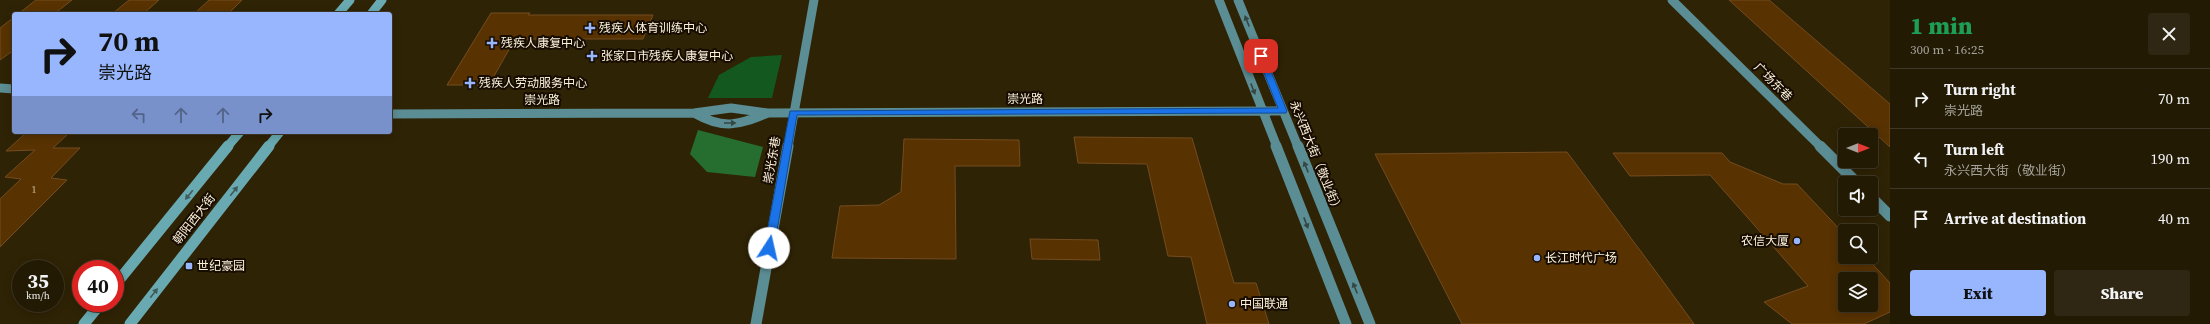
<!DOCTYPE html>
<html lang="en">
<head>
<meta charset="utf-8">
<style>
  body { margin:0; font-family:"Source Serif 4","Noto Sans SC",serif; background:#2f2713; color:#f1f3f6; height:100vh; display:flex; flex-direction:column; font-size:15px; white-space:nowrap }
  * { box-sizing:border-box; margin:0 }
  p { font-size:13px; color:#a3a19a }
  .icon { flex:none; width:22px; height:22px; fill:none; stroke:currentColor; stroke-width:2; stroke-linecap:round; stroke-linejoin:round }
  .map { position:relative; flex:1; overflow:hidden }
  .drawer { display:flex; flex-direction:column; background:#231a04; width:320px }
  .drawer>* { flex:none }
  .banner { position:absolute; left:12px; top:12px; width:380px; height:122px; border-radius:4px; box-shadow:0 2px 10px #0003,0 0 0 1px #403826; background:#97b6fd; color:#111; overflow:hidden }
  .needle { width:26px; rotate:90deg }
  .controls { position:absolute; left:1838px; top:128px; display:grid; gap:8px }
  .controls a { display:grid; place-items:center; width:40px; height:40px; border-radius:4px; background:#231a04; box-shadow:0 2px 10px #0003,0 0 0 1px #403826; font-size:20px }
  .speed { position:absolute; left:12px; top:260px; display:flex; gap:8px; font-size:20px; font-weight:700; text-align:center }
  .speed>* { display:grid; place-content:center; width:52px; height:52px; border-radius:50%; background:#231a04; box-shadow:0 2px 10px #0003,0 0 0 1px #403826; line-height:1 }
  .speed small { font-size:10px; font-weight:400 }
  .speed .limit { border:6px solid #d22; background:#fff; color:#111 }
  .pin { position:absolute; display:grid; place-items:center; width:34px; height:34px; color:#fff; margin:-17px; border-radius:8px; box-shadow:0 2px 6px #0006 }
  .me { position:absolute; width:44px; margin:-22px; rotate:10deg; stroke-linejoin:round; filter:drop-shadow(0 0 3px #0008) }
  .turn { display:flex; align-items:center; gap:14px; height:84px; padding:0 20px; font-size:18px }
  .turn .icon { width:52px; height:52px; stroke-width:2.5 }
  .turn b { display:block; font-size:28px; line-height:34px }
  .lanes { display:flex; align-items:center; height:38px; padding:0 20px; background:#0003; justify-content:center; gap:20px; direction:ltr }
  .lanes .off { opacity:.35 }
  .round { display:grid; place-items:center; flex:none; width:42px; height:42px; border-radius:4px; background:#2f2713 }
  .overview { display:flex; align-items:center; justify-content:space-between; height:68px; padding:0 20px }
  h1 { font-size:24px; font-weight:800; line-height:30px; color:#1e9e55 }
  .primary-button { display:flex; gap:8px; margin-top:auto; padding:8px 20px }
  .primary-button a { flex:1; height:46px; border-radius:4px; background:#97b6fd; color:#111; font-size:16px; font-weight:800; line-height:46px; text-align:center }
  .primary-button a+a { background:#2f2713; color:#f1f3f6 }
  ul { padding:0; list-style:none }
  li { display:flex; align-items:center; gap:12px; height:60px; padding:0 20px; border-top:1px solid #403826 }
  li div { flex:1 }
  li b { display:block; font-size:15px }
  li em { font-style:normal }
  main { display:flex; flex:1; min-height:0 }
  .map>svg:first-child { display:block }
</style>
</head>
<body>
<main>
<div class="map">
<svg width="1890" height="324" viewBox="0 0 1890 324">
  <rect width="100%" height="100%" fill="#2f2305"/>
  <path fill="#13581f" d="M782,55L772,98H708L719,75L751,57Z"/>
  <path fill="#266e30" d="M698,130L763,147L755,177L707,172L690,154Z"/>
  <path fill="#583200" stroke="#744c20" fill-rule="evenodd" d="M36,0H72L54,14H18Z
    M129,0H159L143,14H112Z
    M209,0H242L228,14H194Z
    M1729,0H1769L1890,104V147Z
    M491,13H530L528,15H653L643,39H515L489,85H447Z
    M14,17V50L0,60V28Z
    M27,132H70L53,148H80L51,178L67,180L0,247V199L21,179L5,177L35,150L6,151Z
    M1074,137L1192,138L1234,283H1256L1269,324H1207L1191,257L1168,256L1147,164L1078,163Z
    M904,139L1019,140L1020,166H955L956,259L832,258L840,206L879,205L901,192Z
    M1567,152L1665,284L1694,324H1462L1375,154Z
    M1613,153H1722L1730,162L1783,184H1797L1845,235V257H1866L1890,283V312L1864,324H1792L1764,302L1808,286L1710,175L1630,176ZM1845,279H1871V305H1845Z
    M1030,239L1098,240L1100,260L1032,259Z"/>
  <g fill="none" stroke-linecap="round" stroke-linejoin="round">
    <path stroke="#5b8d94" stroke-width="9" d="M1219,0L1277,147
      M1238,0L1298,147
      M1672,0L1821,147
      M0,88L14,89
      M694,113C724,130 738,125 768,113
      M390,114L694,113L731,108L768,113L1283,111
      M788,147L814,0"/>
    <path stroke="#5b8d94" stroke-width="11" d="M1276,146L1346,324
      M1298,146L1370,324
      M1820,146L1857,183
      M1871,197L1890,216
      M756,324L788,146"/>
    <path stroke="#69aab2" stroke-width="9" d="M338,14L350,0
      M371,14L382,0
      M227,147L240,132
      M268,147L280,132"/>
    <path stroke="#69aab2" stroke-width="11" d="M115,285L228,146
      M84,324L101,303
      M130,324L269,146"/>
  </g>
  <defs><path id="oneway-solid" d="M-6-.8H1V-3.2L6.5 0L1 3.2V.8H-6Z"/></defs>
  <g fill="#354643">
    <use href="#oneway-solid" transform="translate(1247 21) rotate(-112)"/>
    <use href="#oneway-solid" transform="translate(1253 89) rotate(69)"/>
    <use href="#oneway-solid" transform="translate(730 123)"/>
    <use href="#oneway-solid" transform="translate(1306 167) rotate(-112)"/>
    <use href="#oneway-solid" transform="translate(1306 223) rotate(69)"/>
    <use href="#oneway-solid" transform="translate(1355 288) rotate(-112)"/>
  </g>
  <g fill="#405b59">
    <use href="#oneway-solid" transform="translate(234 191) rotate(-52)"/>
    <use href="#oneway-solid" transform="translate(189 195) rotate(129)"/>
    <use href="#oneway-solid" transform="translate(154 293) rotate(-52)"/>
  </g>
  <path fill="#1a73e8" stroke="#114b97" d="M1261,53L1265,56L1287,111L1286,113L797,115L774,248L769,252L764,248L790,111L1278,108L1257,56Z"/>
  <g fill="#97b6fd" stroke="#160c00" stroke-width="1.5">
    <path d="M588 22h4v4h4v4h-4v4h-4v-4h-4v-4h4z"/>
    <path d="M490 37h4v4h4v4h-4v4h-4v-4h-4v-4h4z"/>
    <path d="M590 50h4v4h4v4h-4v4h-4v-4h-4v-4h4z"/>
    <path d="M468 77h4v4h4v4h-4v4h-4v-4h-4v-4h4z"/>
    <circle cx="1797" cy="241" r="4"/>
    <circle cx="1537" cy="258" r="4"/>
    <rect x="185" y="262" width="8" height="8" rx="2"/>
    <circle cx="1232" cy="304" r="4"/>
  </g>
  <g text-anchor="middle" stroke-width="4" stroke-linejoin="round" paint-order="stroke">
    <g font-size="10" fill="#d4c2a5">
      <text x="34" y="193">1</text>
    </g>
    <g font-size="12" fill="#fdf2dc" stroke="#160c00" text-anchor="start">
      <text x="599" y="32">残疾人体育训练中心</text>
      <text x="501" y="47">残疾人康复中心</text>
      <text x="601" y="60">张家口市残疾人康复中心</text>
      <text x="479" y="87">残疾人劳动服务中心</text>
      <text x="1789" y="245" text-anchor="end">农信大厦</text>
      <text x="1545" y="262">长江时代广场</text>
      <text x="197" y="270">世纪豪园</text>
      <text x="1240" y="308">中国联通</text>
    </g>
    <g font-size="12" fill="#fdf2dc" stroke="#160c00">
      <text transform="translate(1773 82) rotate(45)" y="4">广场东巷</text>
      <text x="1025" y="103">崇光路</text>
      <text x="542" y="104">崇光路</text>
      <text transform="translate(1316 157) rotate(68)" y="4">永兴西大街（敬业街）</text>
      <text transform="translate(772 160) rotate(-80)" y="4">崇光东巷</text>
      <text transform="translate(194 219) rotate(-52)" y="4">朝阳西大街</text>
    </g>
  </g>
</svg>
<div class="controls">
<a><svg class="needle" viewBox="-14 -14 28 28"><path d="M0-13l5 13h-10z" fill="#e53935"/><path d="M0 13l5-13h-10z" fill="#a3a19a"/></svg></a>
<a><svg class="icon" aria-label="sound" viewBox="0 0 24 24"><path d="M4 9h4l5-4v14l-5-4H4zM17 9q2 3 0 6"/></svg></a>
<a><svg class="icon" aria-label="search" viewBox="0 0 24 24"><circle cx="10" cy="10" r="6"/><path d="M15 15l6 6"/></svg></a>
<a><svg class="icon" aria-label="layers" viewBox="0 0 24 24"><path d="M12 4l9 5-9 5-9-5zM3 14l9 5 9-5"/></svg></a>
</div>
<div class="speed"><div>35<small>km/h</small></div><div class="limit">40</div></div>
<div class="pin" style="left:1261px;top:56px;background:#d93025"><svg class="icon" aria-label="arrive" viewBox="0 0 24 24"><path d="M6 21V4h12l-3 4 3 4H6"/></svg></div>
<svg class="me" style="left:769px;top:248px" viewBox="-20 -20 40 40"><circle r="19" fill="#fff"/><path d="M0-13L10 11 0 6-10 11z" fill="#1a73e8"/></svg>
<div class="banner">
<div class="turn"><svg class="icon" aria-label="right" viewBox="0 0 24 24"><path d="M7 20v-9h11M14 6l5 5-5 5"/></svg><div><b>70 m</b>崇光路</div></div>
<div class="lanes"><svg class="icon off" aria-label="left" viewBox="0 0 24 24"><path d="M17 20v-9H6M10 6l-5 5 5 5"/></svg><svg class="icon off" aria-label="ahead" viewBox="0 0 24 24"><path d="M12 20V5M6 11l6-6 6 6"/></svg><svg class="icon off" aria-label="ahead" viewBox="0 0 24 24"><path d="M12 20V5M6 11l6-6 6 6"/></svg><svg class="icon" aria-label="right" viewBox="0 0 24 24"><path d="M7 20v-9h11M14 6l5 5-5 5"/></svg></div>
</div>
</div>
<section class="drawer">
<div class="overview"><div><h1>1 min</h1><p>300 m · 16:25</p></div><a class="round"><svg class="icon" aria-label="close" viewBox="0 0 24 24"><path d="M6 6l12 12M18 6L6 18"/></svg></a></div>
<ul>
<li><svg class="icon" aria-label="right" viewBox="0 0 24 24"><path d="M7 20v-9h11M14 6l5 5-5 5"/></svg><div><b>Turn right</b><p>崇光路</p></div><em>70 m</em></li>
<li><svg class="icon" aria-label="left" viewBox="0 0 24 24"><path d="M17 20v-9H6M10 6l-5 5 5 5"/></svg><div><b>Turn left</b><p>永兴西大街（敬业街）</p></div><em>190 m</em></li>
<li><svg class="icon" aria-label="arrive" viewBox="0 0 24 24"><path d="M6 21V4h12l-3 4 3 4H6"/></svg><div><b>Arrive at destination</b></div><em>40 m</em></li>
</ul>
<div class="primary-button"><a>Exit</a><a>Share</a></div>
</section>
</main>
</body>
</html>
